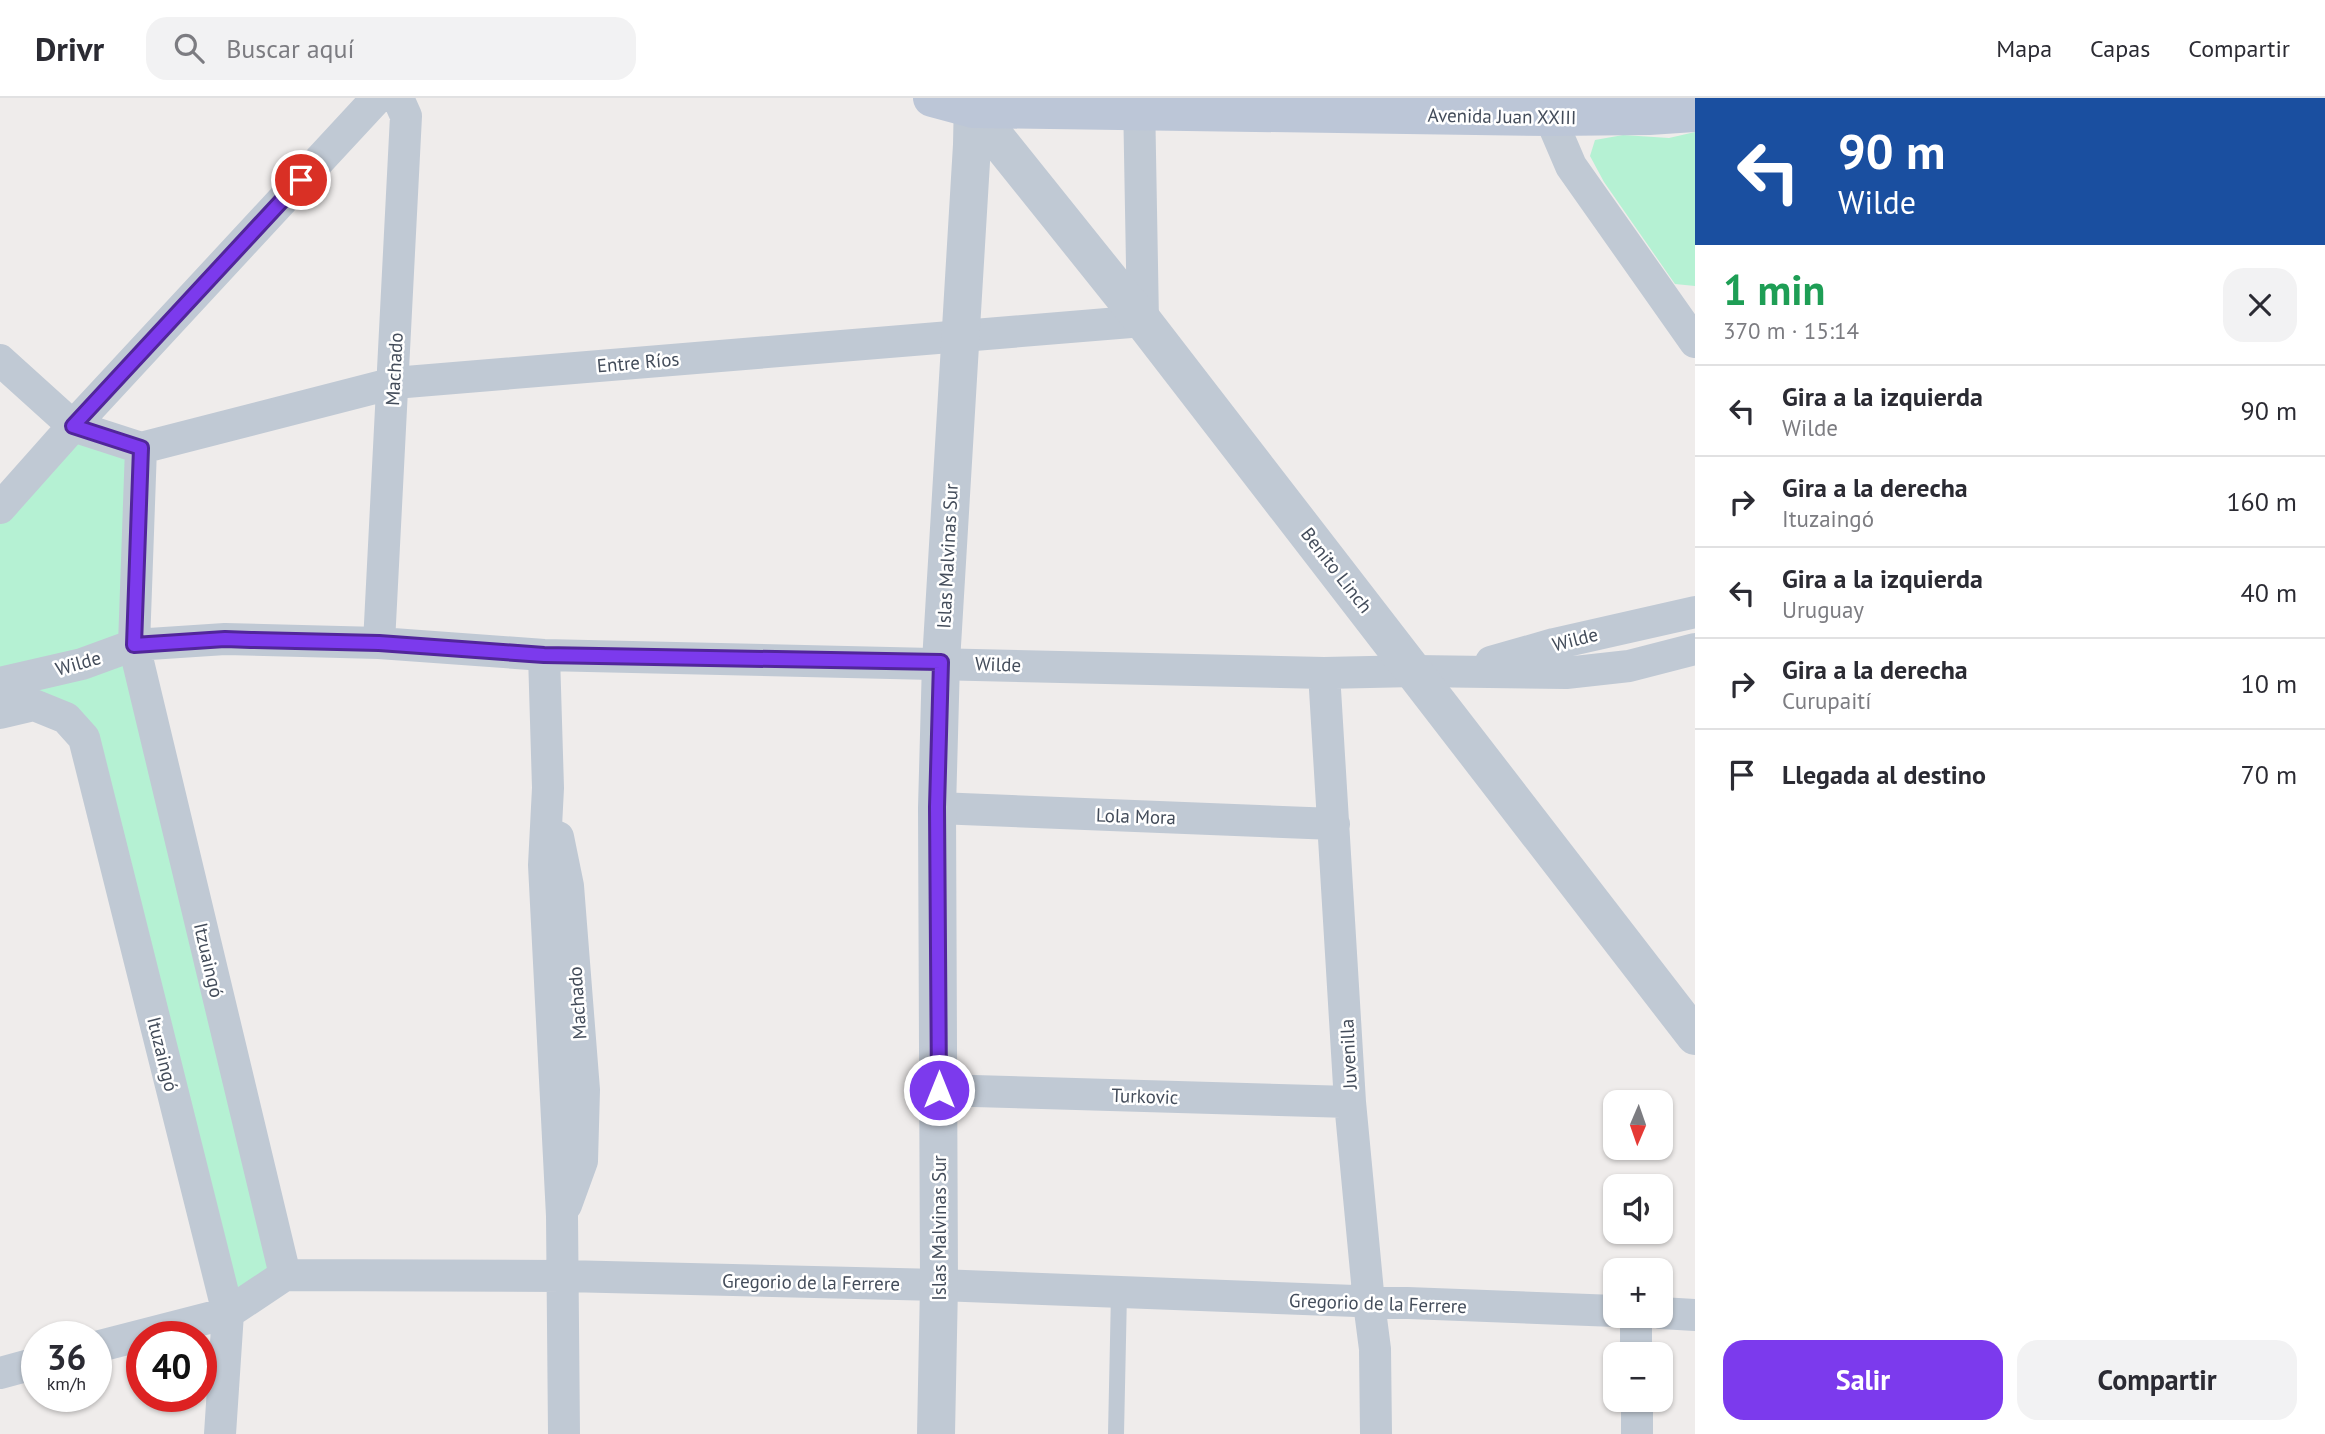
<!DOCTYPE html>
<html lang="es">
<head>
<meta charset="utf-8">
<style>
  body { margin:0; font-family:"PT Sans",sans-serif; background:#f2f2f3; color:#2b2b33; height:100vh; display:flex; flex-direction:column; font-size:26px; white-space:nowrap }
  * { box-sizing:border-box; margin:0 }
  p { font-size:23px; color:#7c7c81 }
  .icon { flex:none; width:38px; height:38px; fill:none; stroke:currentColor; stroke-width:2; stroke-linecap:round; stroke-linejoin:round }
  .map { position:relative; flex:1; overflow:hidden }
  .sheet { display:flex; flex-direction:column; background:#fff; width:630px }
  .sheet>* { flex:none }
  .guide { background:#1a4fa0; color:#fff; overflow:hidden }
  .needle { width:46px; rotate:182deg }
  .tools { position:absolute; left:1603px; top:992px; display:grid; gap:14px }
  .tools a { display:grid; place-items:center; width:70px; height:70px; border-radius:14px; background:#fff; box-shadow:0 2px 5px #0004; font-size:35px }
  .speed { position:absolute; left:21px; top:1223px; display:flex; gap:14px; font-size:35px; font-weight:700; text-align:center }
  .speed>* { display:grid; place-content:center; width:91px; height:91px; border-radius:50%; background:#fff; box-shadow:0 2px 5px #0004; line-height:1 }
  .speed small { font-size:18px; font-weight:400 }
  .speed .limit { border:10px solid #d22; background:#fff; color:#111 }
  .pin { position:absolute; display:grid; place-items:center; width:60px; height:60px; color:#fff; margin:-30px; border:4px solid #fff; border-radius:50%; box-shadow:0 2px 7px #0007 }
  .me { position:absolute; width:77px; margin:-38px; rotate:0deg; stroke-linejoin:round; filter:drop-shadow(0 0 5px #0008) }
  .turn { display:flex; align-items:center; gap:24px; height:147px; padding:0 28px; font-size:32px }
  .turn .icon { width:91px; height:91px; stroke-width:2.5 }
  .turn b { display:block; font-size:49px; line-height:60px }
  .round { display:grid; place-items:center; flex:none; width:74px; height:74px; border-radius:21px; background:#f2f2f3 }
  .summary { display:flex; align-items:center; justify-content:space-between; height:119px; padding:0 28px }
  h1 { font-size:42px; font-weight:700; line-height:52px; color:#1e9e55 }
  .button { display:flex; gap:14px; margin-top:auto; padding:14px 28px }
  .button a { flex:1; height:80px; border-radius:21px; background:#7c3aed; color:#fff; font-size:28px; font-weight:700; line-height:80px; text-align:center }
  .button a+a { background:#f2f2f3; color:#2b2b33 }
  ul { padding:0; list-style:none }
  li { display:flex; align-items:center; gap:21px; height:91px; padding:0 28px; border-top:2px solid #e1e1e2 }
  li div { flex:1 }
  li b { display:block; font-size:26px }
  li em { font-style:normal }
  header { display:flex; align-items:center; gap:42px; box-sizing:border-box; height:98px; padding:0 35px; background:#fff; border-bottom:2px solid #e1e1e2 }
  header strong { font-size:33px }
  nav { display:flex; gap:38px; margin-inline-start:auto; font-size:24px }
  .search { width:490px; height:63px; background:#f2f2f3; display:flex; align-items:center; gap:18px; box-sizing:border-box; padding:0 24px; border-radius:21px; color:#7c7c81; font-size:26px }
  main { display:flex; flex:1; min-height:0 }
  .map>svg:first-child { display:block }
</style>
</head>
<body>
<header>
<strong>Drivr</strong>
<div class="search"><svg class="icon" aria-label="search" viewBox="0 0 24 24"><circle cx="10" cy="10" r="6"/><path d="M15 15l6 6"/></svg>Buscar aquí</div>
<nav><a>Mapa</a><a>Capas</a><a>Compartir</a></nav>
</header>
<main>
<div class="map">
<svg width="1695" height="1336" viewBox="0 0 1695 1336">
  <rect width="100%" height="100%" fill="#efeceb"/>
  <path fill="#b5f1d3" d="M1695,34V188L1675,186L1604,84L1590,58L1595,42L1623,37L1669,40Z
    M73,328L141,350L136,489L285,1177L228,1215L66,620L0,615V410Z"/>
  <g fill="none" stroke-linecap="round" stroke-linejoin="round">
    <path stroke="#c0c9d4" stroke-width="16" d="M1116,1336L1119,1195"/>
    <path stroke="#c0c9d4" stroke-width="32" d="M1550,0V19L1571,68L1695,244
      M0,262L73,328L141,350
      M141,350L394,285L1143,223L1139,0
      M141,350L134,547L285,1177
      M0,410L73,328L377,0
      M379,545L406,18L398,0
      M544,557L548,690L544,767L562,1118L564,1336
      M1491,564L1554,546L1695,514
      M1324,575L1350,1004L1369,1205L1375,1251L1376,1336
      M0,585L82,566L134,547L225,541L379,545L544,557L1324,575L1415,573L1566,575L1629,568L1695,551
      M0,615L34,607L66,620L84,640L228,1215L220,1336
      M937,710L1334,726
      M558,739L568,788L584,992L582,1063L566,1107
      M939,992L1350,1004
      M1661,1215L1695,1217
      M1636,1218V1256
      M96,1249L228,1215L285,1177L564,1178L939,1187L1615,1213
      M0,1275L37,1265
      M1637,1302V1336"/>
    <path stroke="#c0c9d4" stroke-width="38" d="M973,11L1143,223L1695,938
      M936,1336L939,1187L937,710L941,564L972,47L973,0"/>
    <path stroke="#bcc6d7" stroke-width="38" d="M932,0L973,11L1550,19L1649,18L1695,15"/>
  </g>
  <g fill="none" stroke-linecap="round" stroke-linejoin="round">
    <defs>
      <path id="route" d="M301,82L73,328L141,350L134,547L225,541L251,542L379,545L544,557L941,564L937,709L939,992"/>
    </defs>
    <use href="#route" stroke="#51269a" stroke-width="18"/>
    <use href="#route" stroke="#7c3aed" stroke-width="12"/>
  </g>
  <g text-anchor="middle" stroke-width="5" stroke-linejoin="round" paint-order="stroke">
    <g font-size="19" fill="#434c5a" stroke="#fff">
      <text transform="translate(1502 18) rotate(1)" y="7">Avenida Juan XXIII</text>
      <text transform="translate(638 264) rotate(-5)" y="7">Entre Ríos</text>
      <text transform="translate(394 271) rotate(-87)" y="7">Machado</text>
      <text transform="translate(947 458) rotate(-87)" y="7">Islas Malvinas Sur</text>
      <text transform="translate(1337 472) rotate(52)" y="7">Benito Linch</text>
      <text transform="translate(1575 541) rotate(-14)" y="7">Wilde</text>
      <text transform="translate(78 565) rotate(-16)" y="7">Wilde</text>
      <text transform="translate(998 566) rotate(2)" y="7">Wilde</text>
      <text transform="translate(1136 718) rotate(2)" y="7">Lola Mora</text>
      <text transform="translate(209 862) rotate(77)" y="7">Itzuaingó</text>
      <text transform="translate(577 905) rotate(-94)" y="7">Machado</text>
      <text transform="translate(163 956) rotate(76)" y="7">Ituzaingó</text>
      <text transform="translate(1348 956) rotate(-93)" y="7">Juvenilla</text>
      <text transform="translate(1145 998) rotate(2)" y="7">Turkovic</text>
      <text transform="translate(939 1130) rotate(-90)" y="7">Islas Malvinas Sur</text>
      <text transform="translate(811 1184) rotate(1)" y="7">Gregorio de la Ferrere</text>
      <text transform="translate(1378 1205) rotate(2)" y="7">Gregorio de la Ferrere</text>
    </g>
  </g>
</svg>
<div class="tools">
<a><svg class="needle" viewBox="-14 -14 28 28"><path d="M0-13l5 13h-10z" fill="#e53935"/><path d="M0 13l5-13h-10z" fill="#7c7c81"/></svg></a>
<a><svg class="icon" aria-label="sound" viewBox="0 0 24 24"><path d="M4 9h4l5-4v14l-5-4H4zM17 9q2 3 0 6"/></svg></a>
<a>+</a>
<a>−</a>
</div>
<div class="speed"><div>36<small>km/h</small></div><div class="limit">40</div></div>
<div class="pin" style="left:301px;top:82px;background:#d93025"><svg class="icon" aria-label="arrive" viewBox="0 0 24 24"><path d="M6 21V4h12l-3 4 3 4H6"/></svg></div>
<svg class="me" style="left:939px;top:992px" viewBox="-20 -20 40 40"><circle r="17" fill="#7c3aed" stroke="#fff" stroke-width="3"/><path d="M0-11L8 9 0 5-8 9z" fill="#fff"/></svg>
</div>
<section class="sheet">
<div class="guide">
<div class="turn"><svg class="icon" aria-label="left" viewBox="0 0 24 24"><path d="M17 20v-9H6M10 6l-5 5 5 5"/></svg><div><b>90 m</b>Wilde</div></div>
</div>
<div class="summary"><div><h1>1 min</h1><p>370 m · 15:14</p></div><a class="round"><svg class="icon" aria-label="close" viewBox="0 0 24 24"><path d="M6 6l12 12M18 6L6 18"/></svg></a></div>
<ul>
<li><svg class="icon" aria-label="left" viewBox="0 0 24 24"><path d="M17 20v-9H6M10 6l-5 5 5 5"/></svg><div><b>Gira a la izquierda</b><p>Wilde</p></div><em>90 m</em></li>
<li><svg class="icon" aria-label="right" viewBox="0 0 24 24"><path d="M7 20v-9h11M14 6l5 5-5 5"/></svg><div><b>Gira a la derecha</b><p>Ituzaingó</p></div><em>160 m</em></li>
<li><svg class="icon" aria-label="left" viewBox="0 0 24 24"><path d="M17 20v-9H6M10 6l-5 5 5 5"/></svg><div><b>Gira a la izquierda</b><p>Uruguay</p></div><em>40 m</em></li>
<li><svg class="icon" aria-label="right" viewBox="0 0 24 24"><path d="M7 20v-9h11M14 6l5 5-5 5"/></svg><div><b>Gira a la derecha</b><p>Curupaití</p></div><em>10 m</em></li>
<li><svg class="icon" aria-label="arrive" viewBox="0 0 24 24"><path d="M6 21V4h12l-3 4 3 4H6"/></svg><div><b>Llegada al destino</b></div><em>70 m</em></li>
</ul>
<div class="button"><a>Salir</a><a>Compartir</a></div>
</section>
</main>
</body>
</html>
